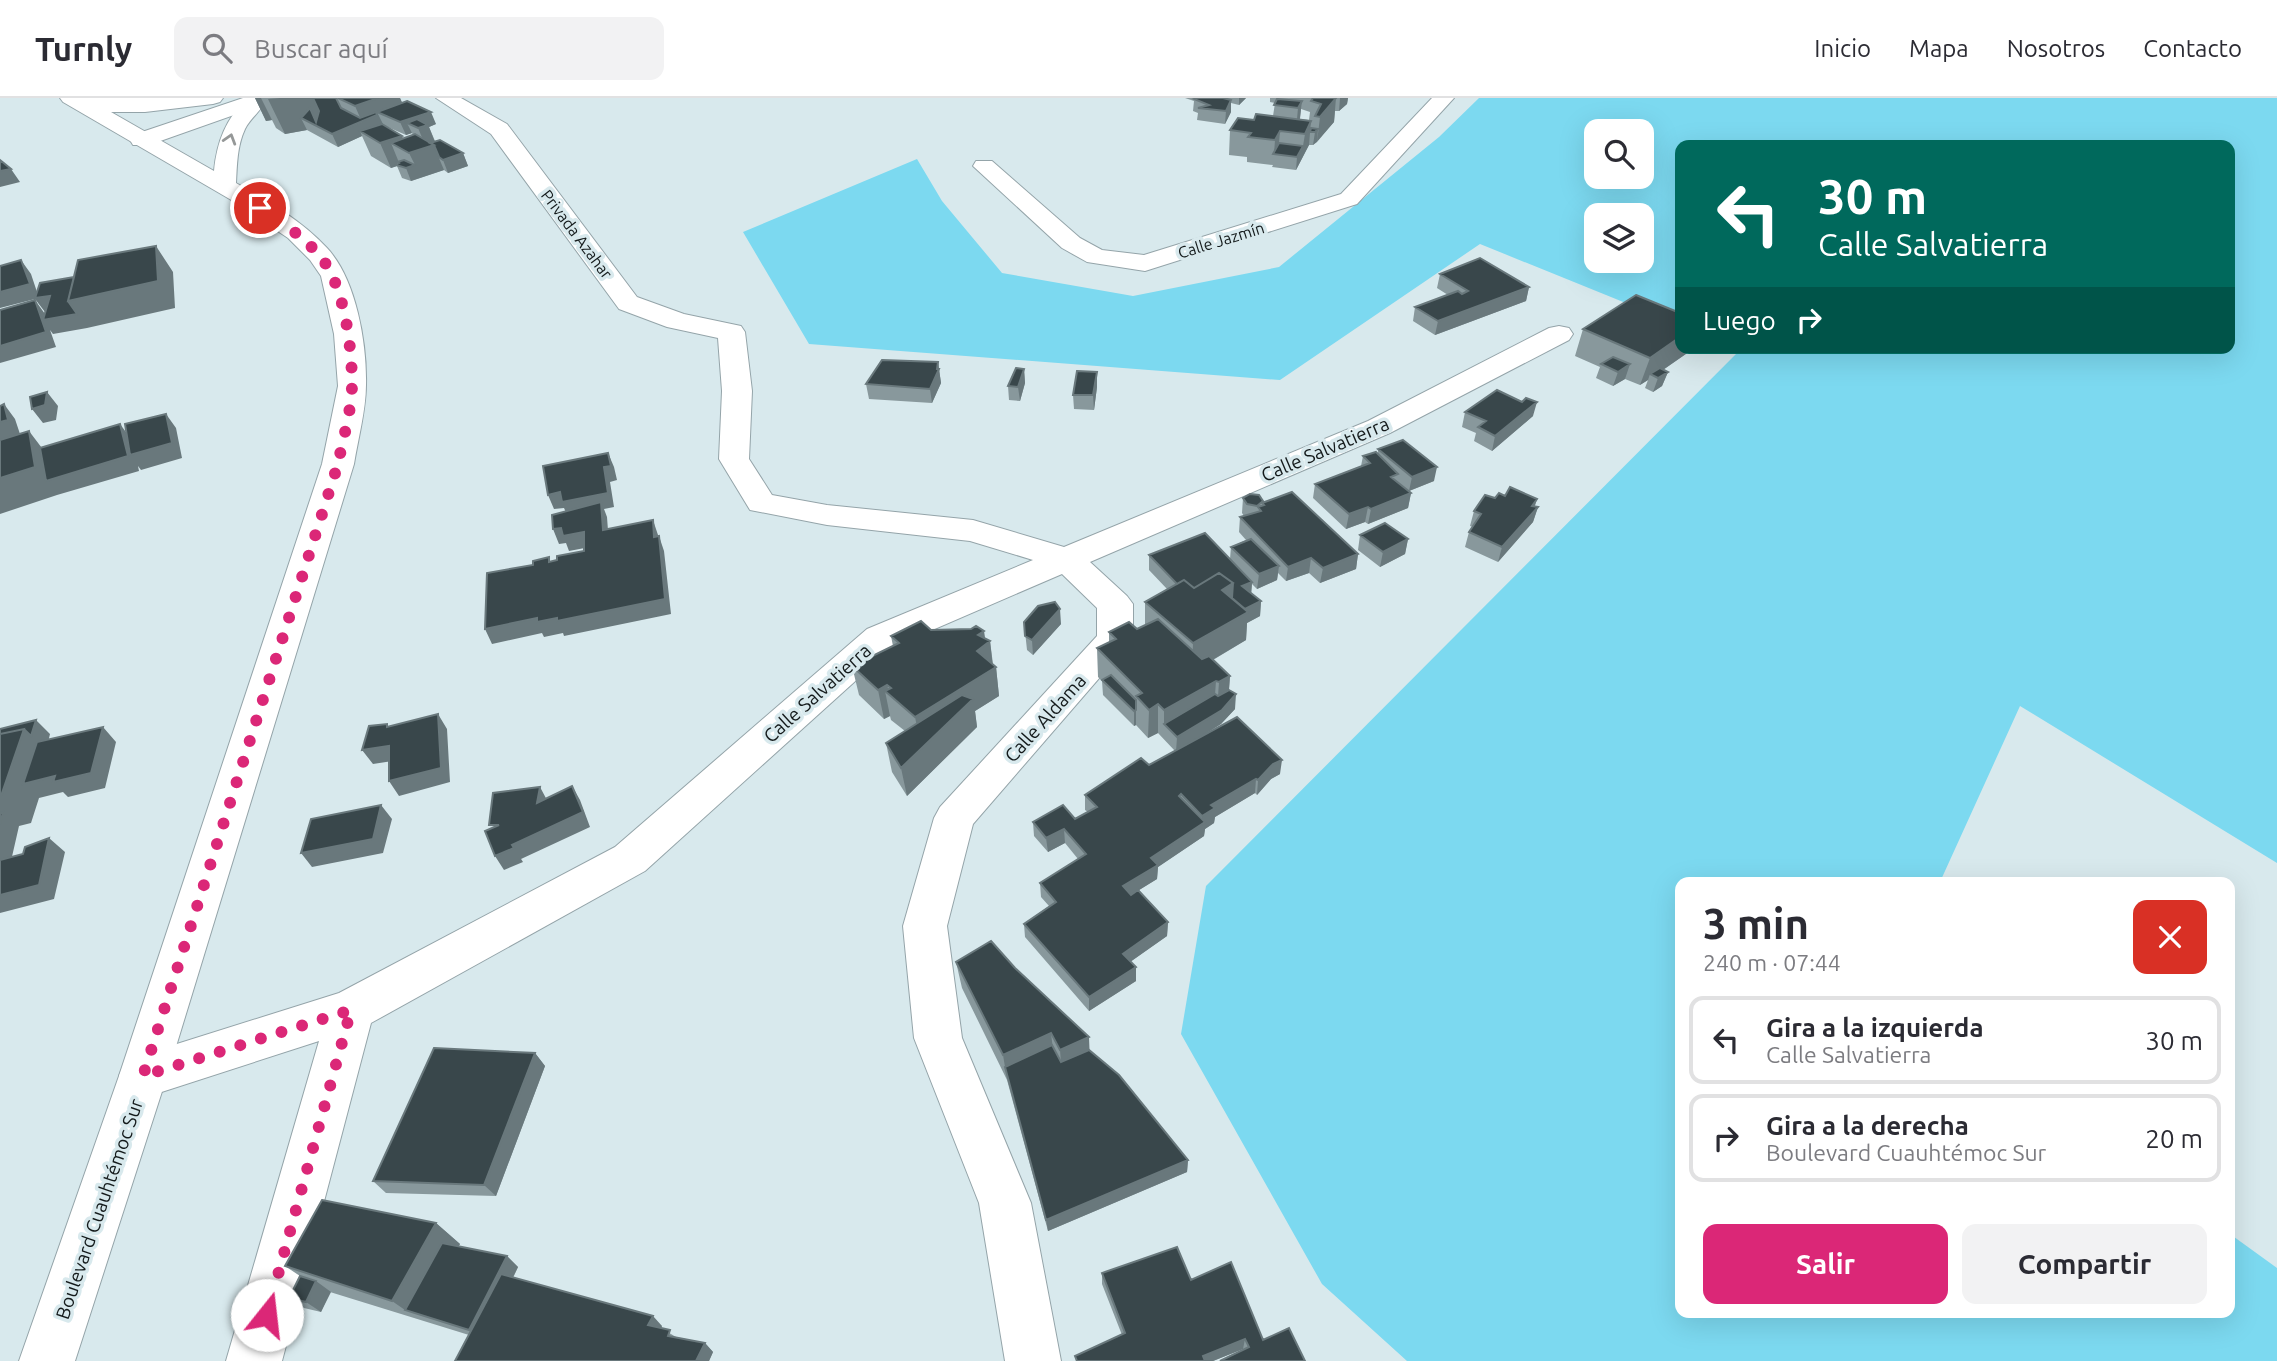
<!DOCTYPE html>
<html lang="es">
<head>
<meta charset="utf-8">
<style>
  body { margin:0; font-family:Ubuntu,sans-serif; background:#f2f2f3; color:#2b2b33; height:100vh; display:flex; flex-direction:column; font-size:26px; white-space:nowrap }
  * { box-sizing:border-box; margin:0 }
  p { font-size:23px; color:#7c7c81 }
  .icon { flex:none; width:38px; height:38px; fill:none; stroke:currentColor; stroke-width:2; stroke-linecap:round; stroke-linejoin:round }
  .map { position:relative; flex:1; overflow:hidden }
  .details { position:absolute; left:1675px; top:779px; width:560px; height:441px; display:flex; flex-direction:column; background:#fff; border-radius:14px; box-shadow:0 7px 28px #0002 }
  .details>* { flex:none }
  .top-card { position:absolute; left:1675px; top:42px; width:560px; height:214px; border-radius:14px; box-shadow:0 7px 28px #0002; background:#00695c; color:#fff; overflow:hidden }
  .controls { position:absolute; left:1584px; top:21px; display:grid; gap:14px }
  .controls a { display:grid; place-items:center; width:70px; height:70px; border-radius:14px; background:#fff; box-shadow:0 7px 28px #0002; font-size:35px }
  .pin { position:absolute; display:grid; place-items:center; width:60px; height:60px; color:#fff; margin:-30px; border:4px solid #fff; border-radius:50%; box-shadow:0 2px 7px #0007 }
  .me { position:absolute; width:77px; margin:-38px; rotate:16deg; stroke-linejoin:round; filter:drop-shadow(0 0 5px #0008) }
  .turn { display:flex; align-items:center; gap:24px; height:147px; padding:0 28px; font-size:32px }
  .turn .icon { width:91px; height:91px; stroke-width:2.5 }
  .turn b { display:block; font-size:49px; line-height:60px }
  .then { display:flex; align-items:center; height:66px; padding:0 28px; background:#0003; gap:14px; font-size:26px }
  .round { display:grid; place-items:center; flex:none; width:74px; height:74px; border-radius:14px; background:#f2f2f3 }
  .head { display:flex; align-items:center; justify-content:space-between; height:119px; padding:0 28px }
  h1 { font-size:42px; font-weight:700; line-height:52px }
  .cta { display:flex; gap:14px; margin-top:auto; padding:14px 28px }
  .cta a { flex:1; height:80px; border-radius:14px; background:#db2777; color:#fff; font-size:28px; font-weight:700; line-height:80px; text-align:center }
  .cta a+a { background:#f2f2f3; color:#2b2b33 }
  ul { padding:0; list-style:none }
  li { display:flex; align-items:center; gap:21px; height:88px; margin:0 14px 10px; padding:0 14px; border:4px solid #e1e1e2; border-radius:14px }
  li div { flex:1 }
  li b { display:block; font-size:26px }
  li em { font-style:normal }
  header { display:flex; align-items:center; gap:42px; box-sizing:border-box; height:98px; padding:0 35px; background:#fff; border-bottom:2px solid #e1e1e2 }
  header strong { font-size:33px }
  nav { display:flex; gap:38px; margin-inline-start:auto; font-size:24px }
  .search { width:490px; height:63px; background:#f2f2f3; display:flex; align-items:center; gap:18px; box-sizing:border-box; padding:0 24px; border-radius:14px; color:#7c7c81; font-size:26px }
  .map>svg:first-child { display:block }
</style>
</head>
<body>
<header>
<strong>Turnly</strong>
<div class="search"><svg class="icon" aria-label="search" viewBox="0 0 24 24"><circle cx="10" cy="10" r="6"/><path d="M15 15l6 6"/></svg>Buscar aquí</div>
<nav><a>Inicio</a><a>Mapa</a><a>Nosotros</a><a>Contacto</a></nav>
</header>
<div class="map">
<svg width="2277" height="1263" viewBox="0 0 2277 1263">
  <rect width="100%" height="100%" fill="#d8e9ed"/>
  <path fill="#7cd9f0" fill-rule="evenodd" d="M1479,0H2277V765L2020,608L1940,784H1680V1214H2230V1136L2277,1170V1263H1407L1322,1186L1181,936L1206,788L1740,252L1736,250H2230V47H1680V227L1480,146L1280,282L809,246L743,134L917,61L942,103L1002,175L1133,198L1279,169L1439,39ZM1596,33H1642V79H1596ZM1596,117H1642V163H1596Z"/>
  <g fill="none" stroke-linecap="round" stroke-linejoin="round">
    <defs>
      <path id="minor" d="M243,0H274L271,4L149,47H133L130,42L133,37Z
        M436,0H461L507,26L637,199L684,216L741,228L745,234L752,293L749,361L772,397L827,407L973,422L1064,449L1368,323L1549,230L1559,228L1569,230L1573,236L1569,242L1390,335L1090,464L1127,498L1133,506V541L973,726L947,828L962,940L1031,1105L1061,1263H1005L979,1105L914,940L903,828L934,720L940,709L1097,538V510L1062,476L893,549L645,773L371,925L282,1263H226L319,943L143,1000L126,994L119,978L126,962L339,895L615,749L867,531L1033,462L970,443L827,427L750,412L719,361L722,293L718,240L667,229L619,211L491,36Z
        M1432,0H1454L1357,106L1145,173L1087,164L1062,150L973,68L976,63H992L1080,140L1102,152L1144,157L1341,96Z"/>
      <path id="primary" d="M60,0H223L220,4L213,6L145,14H111L214,73C217,43 226,21 247,0H266C265,10 250,20 245,31C237,48 237,67 236,85C268,103 302,123 327,150C356,181 367,245 366,287C366,312 358,341 354,366L167,978L75,1263H19L119,978L322,366L338,288L334,236L321,178L310,162L288,140L233,103L63,4Z"/>
    </defs>
    <use href="#minor" stroke="#94a4a9" stroke-width="2"/>
    <use href="#primary" stroke="#94a4a9" stroke-width="2"/>
    <use href="#minor" fill="#fff" fill-rule="evenodd"/>
    <use href="#primary" fill="#fff" fill-rule="evenodd"/>
  </g>
  <path fill="#88989c" fill-rule="evenodd" d="M255,0H400L402,5L436,26L429,29L435,43L463,55L468,68L448,75L444,72L411,83L402,80L397,68L391,70L371,58L362,38L338,49L307,32L285,36L276,30L272,22L266,23ZM383,27L406,37L412,35L413,37L403,40Z
    M1185,0H1246L1239,7L1231,5V14L1225,26L1197,22L1198,15L1193,13L1194,3Z
    M1270,0H1348L1347,6L1339,13H1335L1334,24L1313,47H1309L1296,72L1272,69L1273,67L1247,64V59L1229,57L1230,32L1273,18L1275,5L1270,4ZM1301,11L1310,14L1309,22L1300,21Z
    M1440,176L1529,189L1526,203L1435,237L1413,223L1415,209L1448,197L1437,190Z
    M1583,231L1693,251L1663,272L1668,274L1662,288L1653,294L1645,290L1648,282L1640,287L1625,281L1613,288L1596,280L1600,269L1575,258Z
    M938,264L941,285L932,305L869,301L866,286Z
    M1024,271L1025,285L1020,303L1009,302L1008,288Z
    M1097,274V289L1094,312L1074,311L1073,297Z
    M1465,314L1533,318L1492,353L1474,343L1476,335L1462,329Z
    M1378,351L1434,383L1409,393L1411,395L1408,410L1368,426L1365,424L1346,431L1313,400L1315,386L1361,368L1363,358L1378,355Z
    M1505,398L1537,401L1535,408L1538,409L1533,424L1498,464L1465,449L1469,434L1473,429L1470,428L1474,413Z
    M1243,400L1263,404L1358,456L1356,471L1320,485L1309,475L1286,483L1278,475L1277,482L1257,491L1252,486L1251,495L1261,503L1260,518L1247,525L1246,542L1213,562L1230,578L1229,592L1235,611L1221,626L1196,642L1280,676L1271,681L1257,697L1255,695L1215,719L1214,725L1205,731L1204,738L1158,769L1157,781L1139,792L1168,824L1167,838L1130,864L1136,869V883L1089,913L1025,839L1024,826L1049,808L1041,799L1040,785L1078,761L1065,745L1048,754L1034,738L1033,724L1075,721L1088,714L1085,712V697L1149,667L1175,653L1158,635L1148,640L1136,627L1134,628L1103,597L1102,583L1098,579L1097,550L1109,544V534L1137,531L1145,527V504L1167,491L1149,472V457L1230,461L1231,449L1246,442L1239,434L1240,419L1244,418L1242,415Z
    M1360,437L1408,441L1405,456L1380,469L1358,452Z
    M1024,524L1061,526L1033,557L1027,552Z
    M931,532L985,541L990,543L993,566L996,569L999,598L975,613L977,629L907,698L892,674L886,645L905,633L891,622L890,618L884,621L859,597L852,568L893,548L891,538Z
    M956,864L1089,952L1188,1062L1187,1074L1048,1133L1007,982L962,890Z
    M535,955L545,968L496,1098L386,1095L373,1083Z
    M436,1125L460,1146L458,1148L507,1158L518,1169L513,1180L662,1228L661,1230L676,1239L705,1245L713,1254L709,1263H455L469,1237L330,1194L321,1214L304,1210L289,1200L300,1178L285,1168Z
    M1102,1175L1191,1182L1263,1242L1243,1252V1251L1213,1263H1076L1075,1258L1122,1237L1102,1186Z"/>
  <path fill="#69787c" d="M255,0H261L272,22L266,23Z
    M280,0H316L319,13L316,24L301,20L307,32L285,36L268,1Z
    M372,0H400L406,13L377,14L383,26L360,33L362,38L338,49L332,36L362,24L355,8Z
    M1239,0H1246L1239,7Z
    M1336,0L1334,24L1317,44L1320,19Z
    M1340,0H1348L1347,6L1339,13Z
    M1231,2V14L1225,26L1226,13Z
    M1302,3L1299,27L1296,32L1298,10Z
    M431,14L436,26L429,29L438,52L436,53L444,72L411,83L406,70L415,67L409,55L426,49L418,30L407,25L412,35L406,37L400,24Z
    M1311,23L1309,47L1296,72L1297,59L1303,48L1305,36Z
    M1318,31L1317,44L1313,47L1315,34Z
    M1280,33L1278,57L1274,56L1275,42Z
    M402,38L409,55L391,45L400,67L397,64L398,67H396L397,68L391,70L380,45Z
    M463,55L468,68L448,75L443,62Z
    M11,71L20,84L0,89V73Z
    M156,148L173,174L175,210L87,230L53,236L50,232L56,249L0,265V248L35,202L45,216Z
    M21,162L31,176L39,200L50,198L45,214L35,201L0,210V194Z
    M1529,189L1526,203L1435,237L1438,223Z
    M1680,239V250L1693,251L1654,278L1650,276L1648,282L1640,287L1650,260Z
    M938,264L941,285L932,305L930,291Z
    M1630,266L1625,281L1613,288L1618,274Z
    M1024,271L1025,285L1020,303L1018,289Z
    M1097,274V289L1094,312L1093,297Z
    M1668,274L1662,288L1653,294L1658,280Z
    M47,294L58,308L56,322L43,325L32,311Z
    M1537,304L1533,318L1492,353L1495,338Z
    M4,306L15,321L20,336L0,342V324Z
    M166,316L176,330L182,360L141,372L138,368L139,373L57,397L0,416V380L29,333L51,362L120,326L131,341Z
    M608,355L614,369L617,382L610,384L614,409L604,411L607,419L609,446L568,419L564,410L554,411L548,397L604,369Z
    M1437,369L1434,383L1409,393L1412,379Z
    M1411,395L1408,410L1368,426L1371,411Z
    M1537,401L1532,415L1538,409L1533,424L1498,464L1502,449Z
    M1368,409L1365,424L1346,431L1349,416Z
    M653,422L658,437L660,454L654,439Z
    M561,430L584,434L590,449L569,453L566,445L559,446L553,431Z
    M659,438L664,453L671,516L564,538L563,535L544,539L542,535L492,546L485,531Z
    M1408,441L1405,456L1380,469L1383,454Z
    M1358,456L1356,471L1320,485L1323,470Z
    M1311,460L1309,475L1286,483L1288,469Z
    M1279,468L1277,482L1257,491L1259,476Z
    M1252,484L1251,499L1242,488Z
    M1233,485L1231,514L1222,492Z
    M1261,503L1260,518L1247,525L1246,542L1192,574L1193,545L1234,517Z
    M1060,511L1061,526L1033,557L1032,542Z
    M984,533L986,546L990,543L993,570L996,569L999,598L975,613L977,629L907,698L901,670L919,639L915,619L977,553L978,537Z
    M1230,578L1228,604L1236,596L1235,611L1221,626L1176,654L1177,639L1217,613L1219,584Z
    M1216,583L1214,611L1164,626V612Z
    M887,587L890,597L885,593L890,618L884,621L878,592Z
    M1158,606V635L1148,640L1149,612Z
    M1136,612V627L1134,628V613Z
    M438,616L447,631L450,684L399,698L389,683Z
    M36,622L50,636L46,653L103,629L116,644L105,690L68,699L63,694L39,700L31,725L19,728L11,763L0,766V698L24,631Z
    M389,648L399,662L373,666L362,652Z
    M1282,662L1280,676L1271,681L1257,697L1258,682L1273,666Z
    M1256,681L1255,695L1215,719L1214,725L1205,731L1204,738L1158,769L1157,781L1123,802V788L1151,760L1202,726V718L1211,707Z
    M572,688L580,702L590,729L521,761L512,747Z
    M540,689L548,704L537,705Z
    M381,707L392,721L383,755L312,769L301,755Z
    M1064,731L1065,745L1048,754L1046,740Z
    M49,740L65,754L54,801L0,815V797Z
    M514,750L523,764L504,772L495,758Z
    M1168,824L1167,838L1123,869V856Z
    M1136,869V883L1089,913V899Z
    M1051,935L1054,960L1005,969L1003,957Z
    M1089,939L1090,964L1062,977L1060,952Z
    M535,955L545,968L496,1098L484,1087Z
    M1188,1062L1187,1074L1048,1133L1046,1122Z
    M436,1125L460,1146L421,1217L405,1212L392,1203Z
    M507,1158L518,1169L482,1241L469,1232Z
    M316,1183L331,1194L321,1214L306,1204Z
    M653,1218L662,1228L657,1237L648,1227Z
    M1245,1241L1243,1251L1213,1263H1202L1203,1258Z
    M705,1245L713,1254L709,1263H696Z"/>
  <path fill="#39474b" stroke="#69787c" stroke-width="2" d="M313,0H336L341,10L360,20L376,14L377,17L332,36L301,20L310,10L316,24L319,13Z
    M338,0H378L355,8Z
    M1196,0H1223L1231,2L1226,13L1198,10L1209,7L1194,1Z
    M1313,0H1336L1320,19L1315,18L1321,6L1311,3Z
    M1277,1L1302,3L1298,10L1274,7Z
    M407,3L431,14L400,24L377,14Z
    M1256,16L1311,23L1305,36L1280,33L1275,42L1248,39L1251,35L1230,32L1238,20L1254,22Z
    M417,21L428,27L418,30L407,25Z
    M382,26L402,38L380,45L360,33Z
    M1311,30L1318,31L1315,34H1310Z
    M415,36L434,47L409,55L391,45Z
    M440,42L463,55L443,62L439,59L434,47L430,45Z
    M1279,45L1303,48L1297,59L1273,56Z
    M0,62L11,71L0,73Z
    M404,62L415,67L406,70L396,67L399,65L397,64Z
    M156,148L158,183L68,203L78,162Z
    M1480,160L1529,189L1438,223L1415,209L1458,193L1462,196L1468,193L1440,176Z
    M21,162L30,186L0,194V168Z
    M74,179L68,203L77,216L43,222L50,198L35,200L40,185Z
    M1636,197L1680,215V239L1650,260L1583,231Z
    M35,202L46,234L0,248V212Z
    M1613,259L1630,266L1618,274L1601,266Z
    M882,262L938,264L937,271H939L930,291L866,286Z
    M1016,270L1024,271L1018,289L1008,288Z
    M1660,270L1668,274L1658,280L1650,276Z
    M1077,273L1097,274L1093,297H1073Z
    M1497,292L1522,304L1526,300L1537,304L1495,338L1478,329L1486,323L1465,314Z
    M47,294L45,307L32,311L30,299Z
    M4,306L8,322L0,324V308Z
    M166,316L172,345L130,357L125,326Z
    M120,326L128,358L46,383L40,350Z
    M29,333L35,369L0,380V342Z
    M1403,342L1437,369L1412,379L1378,351Z
    M1376,354L1398,376L1391,379L1411,395L1371,411L1368,409L1349,416L1315,386L1370,365L1363,358Z
    M608,355L611,368L604,369L608,395L562,404L560,394L548,397L543,368Z
    M1510,389L1537,401L1532,408L1538,409L1502,449L1469,434L1481,416L1474,413L1485,397L1495,400L1499,395L1505,398Z
    M1292,394L1358,456L1323,470L1311,460L1288,469L1240,419L1261,413L1258,409L1264,407L1262,405Z
    M1250,396L1259,397L1263,403L1257,408L1247,406L1243,400Z
    M601,404L603,432L653,422L654,439L659,438L665,501L557,523V520L537,524V520L485,531L487,475L533,467V463L549,459V464L557,462V458L584,453V434L563,438L561,430L553,431L552,417Z
    M1385,425L1408,441L1383,454L1360,437Z
    M1205,435L1252,484L1242,488L1261,503L1245,511L1232,500L1233,485L1219,475L1194,490L1184,482L1177,486L1149,457Z
    M1251,441L1279,468L1259,476L1231,449Z
    M1219,475L1233,485L1222,492L1248,514L1193,545L1145,504L1184,482L1194,490Z
    M1055,504L1060,511L1032,542L1025,538L1024,524L1038,508Z
    M1158,521L1202,561L1209,558L1230,578L1219,584L1216,583L1164,612L1158,606L1149,612L1136,598L1142,595L1097,550L1116,541L1109,534L1129,524L1137,531Z
    M921,523L931,532L971,531L976,528L984,533L978,537L990,543L977,553L996,569L915,619L885,593L891,590L887,587L878,592L852,568L899,545L891,538Z
    M1111,577L1136,602V612L1134,613L1102,582Z
    M1229,592L1236,596L1222,612L1177,639L1164,626L1215,596L1218,598Z
    M962,597L973,601L901,670L886,645Z
    M438,616L441,670L389,683V648L362,652L369,628L387,626V629Z
    M1237,619L1282,662L1273,666L1258,682L1256,681L1211,707L1215,710L1202,718L1181,696L1179,698L1205,724L1151,760L1158,767L1123,788L1131,797L1138,792L1168,824L1123,856L1136,869L1089,899L1024,826L1056,804L1040,785L1086,756L1064,731L1046,740L1033,724L1063,707L1075,721L1097,709L1085,697L1141,660L1149,667Z
    M36,622L31,638L24,631L0,636V631Z
    M103,629L91,675L53,684L55,678L23,686L37,644Z
    M24,631L1,698H0V636Z
    M572,688L583,714L512,747L514,750L495,758L485,733L499,727H489L493,695L540,689L537,705Z
    M381,707L373,741L301,755L311,721Z
    M3,714L0,726V715Z
    M49,740L39,787L0,797V762L23,756L25,749Z
    M991,843L1015,870L1089,939L1060,952L1051,935L1003,957L956,864Z
    M1052,947L1061,964L1089,952L1119,977L1188,1062L1046,1122L1005,969Z
    M434,950L535,955L484,1087L373,1083Z
    M322,1102L436,1125L392,1203L285,1168Z
    M442,1145L507,1158L469,1232L405,1212Z
    M1177,1149L1191,1182L1231,1164L1263,1242L1289,1230L1305,1263H1220L1249,1249L1245,1241L1203,1258L1205,1263H1077L1075,1258L1125,1235L1102,1175Z
    M501,1176L653,1218L648,1227L670,1232L668,1238L705,1245L696,1263H455Z
    M300,1178L316,1183L306,1204L289,1200Z"/>
  <defs><path id="oneway-chevron" d="M-2-3.5L2.5 0L-2 3.5" fill="none" stroke-width="1.6" stroke-linecap="round" stroke-linejoin="round" transform="scale(1.75)"/></defs>
  <use stroke="#959898" href="#oneway-chevron" transform="translate(230 41) rotate(-73)"/>
  <g fill="none" stroke-linecap="round" stroke-linejoin="round">
    <path stroke="#db2777" stroke-width="12" stroke-dasharray="0 21.6" d="M260,110C280,124 302,137 319,157C344,185 352,248 352,286C352,311 343,340 338,366L143,978L351,912L267,1217"/>
  </g>
  <g text-anchor="middle" stroke-width="7" stroke-linejoin="round" paint-order="stroke">
    <g font-size="16" fill="#141a1b" stroke="#d8e9ed">
      <text transform="translate(577 136) rotate(53)" y="6">Privada Azahar</text>
      <text transform="translate(1221 142) rotate(-17)" y="6">Calle Jazmín</text>
    </g>
    <g font-size="19" fill="#141a1b" stroke="#d8e9ed">
      <text transform="translate(1325 351) rotate(-23)" y="7">Calle Salvatierra</text>
      <text transform="translate(817 595) rotate(-42)" y="7">Calle Salvatierra</text>
      <text transform="translate(1045 620) rotate(-48)" y="7">Calle Aldama</text>
      <text transform="translate(99 1111) rotate(-71)" y="7">Boulevard Cuauhtémoc Sur</text>
    </g>
  </g>
</svg>
<div class="controls">
<a><svg class="icon" aria-label="search" viewBox="0 0 24 24"><circle cx="10" cy="10" r="6"/><path d="M15 15l6 6"/></svg></a>
<a><svg class="icon" aria-label="layers" viewBox="0 0 24 24"><path d="M12 4l9 5-9 5-9-5zM3 14l9 5 9-5"/></svg></a>
</div>
<div class="pin" style="left:260px;top:110px;background:#d93025"><svg class="icon" aria-label="arrive" viewBox="0 0 24 24"><path d="M6 21V4h12l-3 4 3 4H6"/></svg></div>
<svg class="me" style="left:267px;top:1217px" viewBox="-20 -20 40 40"><circle r="19" fill="#fff"/><path d="M0-13L10 11 0 6-10 11z" fill="#db2777"/></svg>
<div class="top-card">
<div class="turn"><svg class="icon" aria-label="left" viewBox="0 0 24 24"><path d="M17 20v-9H6M10 6l-5 5 5 5"/></svg><div><b>30 m</b>Calle Salvatierra</div></div>
<div class="then">Luego<svg class="icon" aria-label="right" viewBox="0 0 24 24"><path d="M7 20v-9h11M14 6l5 5-5 5"/></svg></div>
</div>
<section class="details">
<div class="head"><div><h1>3 min</h1><p>240 m · 07:44</p></div><a class="round" style="background:#d93025;color:#fff"><svg class="icon" aria-label="close" viewBox="0 0 24 24"><path d="M6 6l12 12M18 6L6 18"/></svg></a></div>
<ul>
<li><svg class="icon" aria-label="left" viewBox="0 0 24 24"><path d="M17 20v-9H6M10 6l-5 5 5 5"/></svg><div><b>Gira a la izquierda</b><p>Calle Salvatierra</p></div><em>30 m</em></li>
<li><svg class="icon" aria-label="right" viewBox="0 0 24 24"><path d="M7 20v-9h11M14 6l5 5-5 5"/></svg><div><b>Gira a la derecha</b><p>Boulevard Cuauhtémoc Sur</p></div><em>20 m</em></li>
</ul>
<div class="cta"><a>Salir</a><a>Compartir</a></div>
</section>
</div>
</body>
</html>
